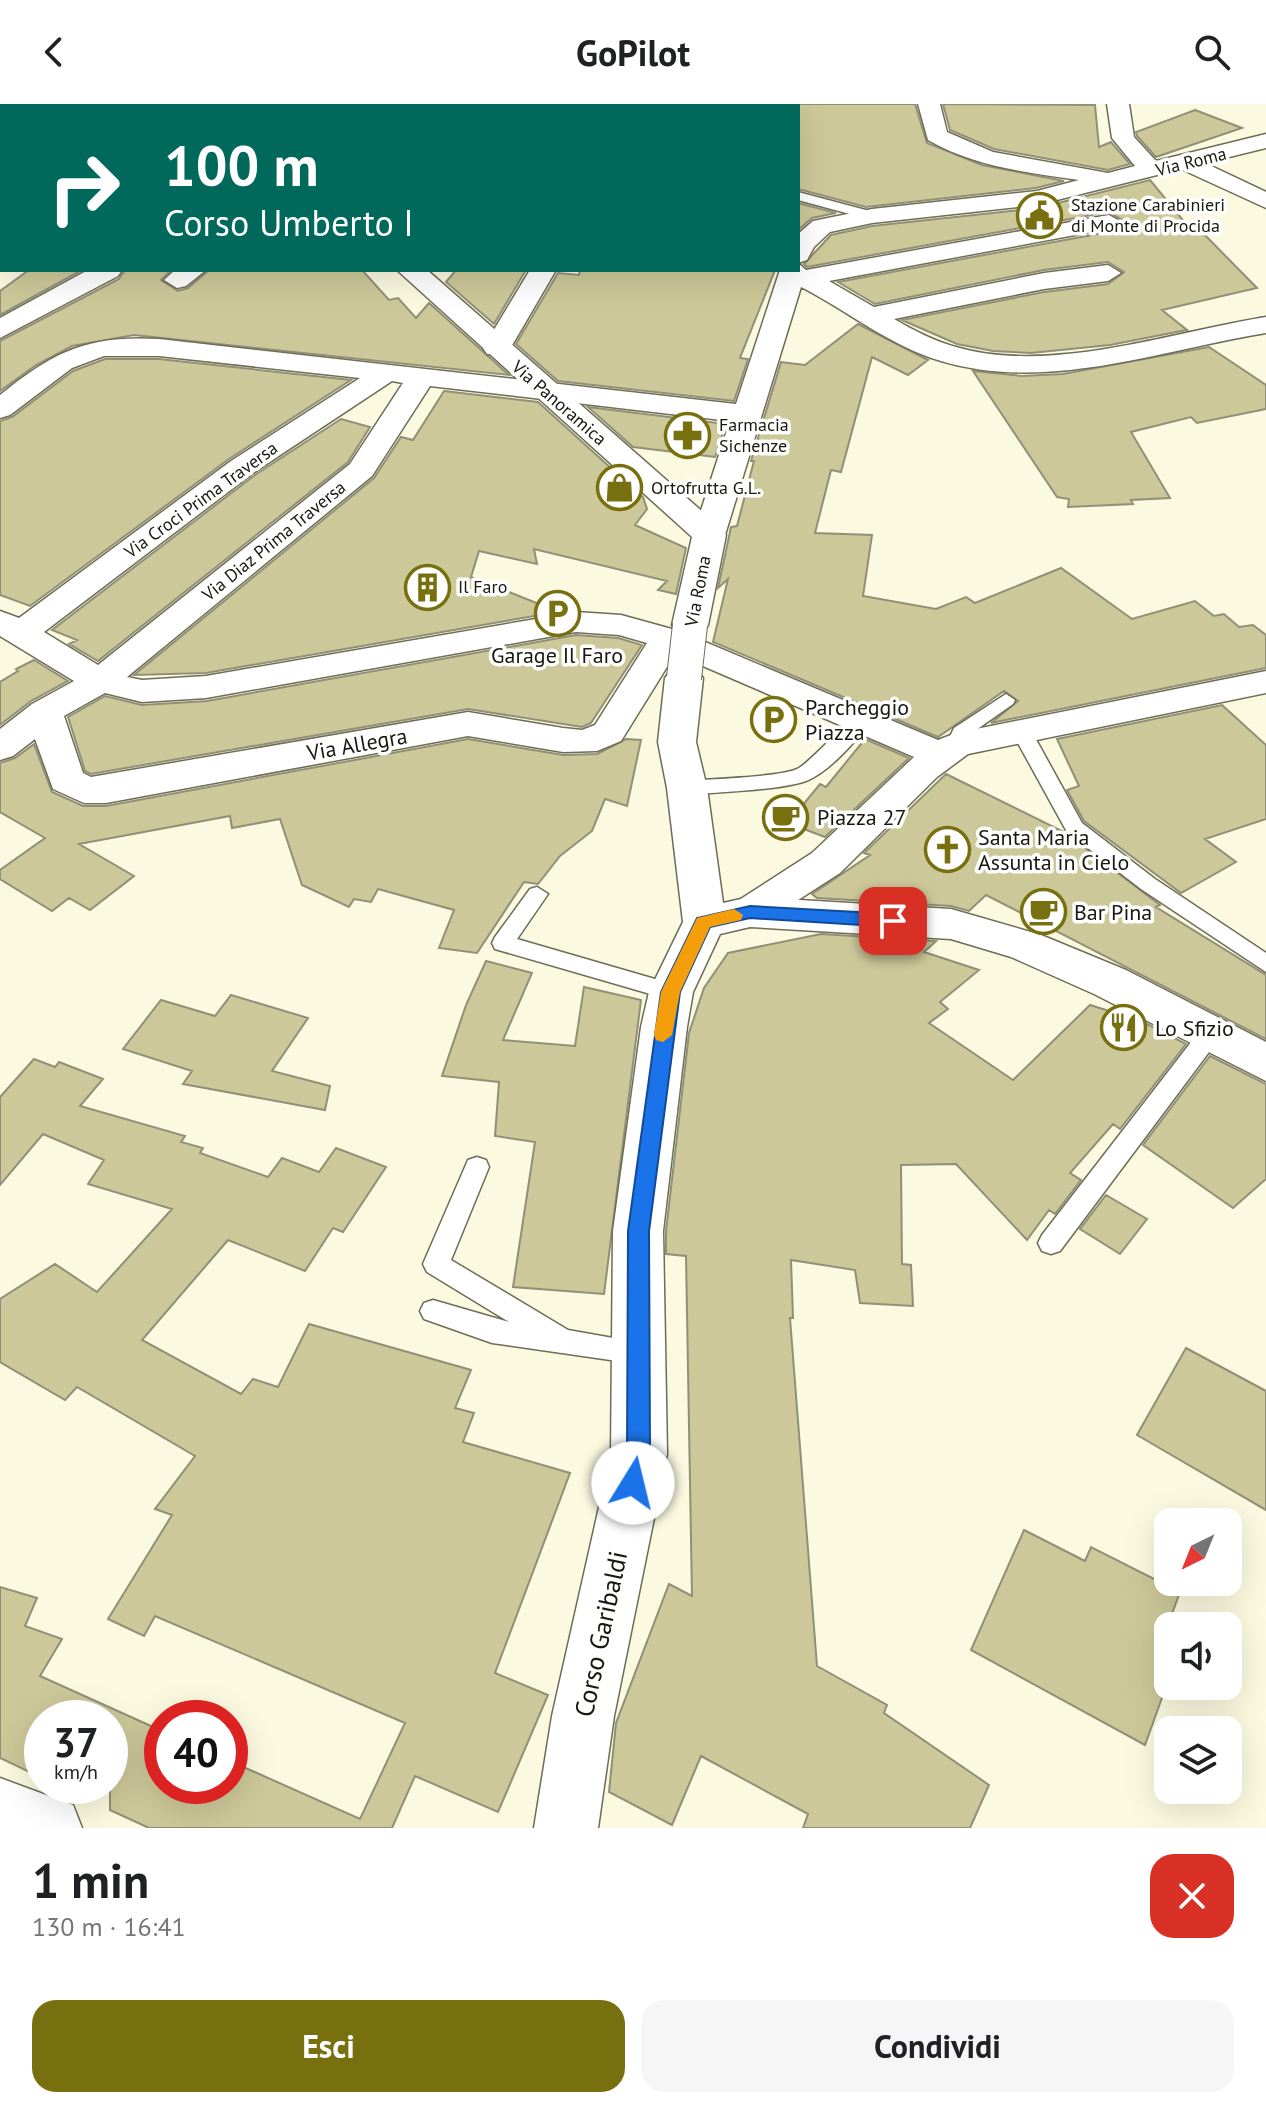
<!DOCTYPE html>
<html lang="it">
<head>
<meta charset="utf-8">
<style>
  body { margin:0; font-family:"PT Sans",sans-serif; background:#f6f6f6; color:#202124; height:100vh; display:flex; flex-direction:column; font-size:30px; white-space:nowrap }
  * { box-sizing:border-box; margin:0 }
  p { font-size:26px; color:#757577 }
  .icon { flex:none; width:44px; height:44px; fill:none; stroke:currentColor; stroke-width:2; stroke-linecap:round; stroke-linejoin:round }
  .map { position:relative; height:1724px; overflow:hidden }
  .panel { display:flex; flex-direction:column; background:#fff; flex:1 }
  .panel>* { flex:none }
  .top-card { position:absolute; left:0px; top:0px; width:800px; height:168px; box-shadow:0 8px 32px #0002; background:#00695c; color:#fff; overflow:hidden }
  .needle { width:52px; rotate:223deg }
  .fabs { position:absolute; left:1154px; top:1404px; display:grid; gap:16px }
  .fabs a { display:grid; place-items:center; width:88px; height:88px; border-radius:16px; background:#fff; box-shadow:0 8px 32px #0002; font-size:40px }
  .speed { position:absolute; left:24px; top:1596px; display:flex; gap:16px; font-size:40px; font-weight:700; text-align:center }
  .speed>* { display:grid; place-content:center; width:104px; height:104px; border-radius:50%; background:#fff; box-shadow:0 8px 32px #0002; line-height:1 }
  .speed small { font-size:20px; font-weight:400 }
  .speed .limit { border:12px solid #d22; background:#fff; color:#111 }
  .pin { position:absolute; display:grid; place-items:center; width:68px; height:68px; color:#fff; margin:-34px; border-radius:16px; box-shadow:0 4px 12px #0006 }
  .me { position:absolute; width:88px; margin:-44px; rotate:9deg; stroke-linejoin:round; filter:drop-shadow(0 0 6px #0008) }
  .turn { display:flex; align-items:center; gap:28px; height:168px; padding:0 32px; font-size:36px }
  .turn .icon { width:104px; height:104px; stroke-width:2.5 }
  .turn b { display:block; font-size:56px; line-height:68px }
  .round { display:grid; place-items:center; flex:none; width:84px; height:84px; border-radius:24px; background:#f6f6f6 }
  .headline { display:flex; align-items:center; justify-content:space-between; height:136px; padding:0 32px }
  h1 { font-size:48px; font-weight:700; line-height:60px }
  .action { display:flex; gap:16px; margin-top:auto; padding:16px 32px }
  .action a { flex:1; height:92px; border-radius:24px; background:#786f0e; color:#fff; font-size:32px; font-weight:700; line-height:92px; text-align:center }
  .action a+a { background:#f6f6f6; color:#202124 }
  header { display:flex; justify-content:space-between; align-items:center; height:104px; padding:0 32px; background:#fff; font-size:36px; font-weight:700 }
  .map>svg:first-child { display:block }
</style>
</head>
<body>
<header><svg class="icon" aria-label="back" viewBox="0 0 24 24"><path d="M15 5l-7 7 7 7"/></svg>GoPilot<svg class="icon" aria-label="search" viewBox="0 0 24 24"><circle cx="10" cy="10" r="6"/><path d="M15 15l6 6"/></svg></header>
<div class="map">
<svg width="1266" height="1724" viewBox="0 0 1266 1724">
  <rect width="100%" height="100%" fill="#fbf9df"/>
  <path fill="#ccc899" stroke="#918f77" stroke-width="2" d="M798,0H915L927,39L982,61L1064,77L1036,84L866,103L798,85Z
    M943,0L1095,1L1099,43L1111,38L1130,60L1108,66L994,45L950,26Z
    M1195,6L1242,24L1156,53L1137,32L1136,28Z
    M1150,76L1191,126H1200L1257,184L1162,206L1187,226L1110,241L1031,249L993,247L957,240L902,216L1044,188L1108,180L1124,168L1108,158L1044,166L875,200L838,178L1119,126L1124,117L1108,108L807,163L804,160L831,131L872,122L1038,104Z
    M798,99L836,109L812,114L798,126Z
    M29,166H82L0,211V187Z
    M125,166H171L161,176L178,187L188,184L209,166H362L389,196L398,194L416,214L429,199L509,271L134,231L72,242L36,261L0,287V237L119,175Z
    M456,166H526L494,220L446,178Z
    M580,166H775L740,254L748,255L734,297L558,277L516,240L558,169L579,171Z
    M858,220L928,256L908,271L872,253L841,368L831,366L815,429L872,431L863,492L936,505L966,493L975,499L1061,464L1132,515L1195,497L1214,512L1224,510L1239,523L1253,521L1266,531V564L991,619L1018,597L1004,587L938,633L713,538L728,475L718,484L731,423L737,422L754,357H751L781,258L805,261Z
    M1209,243L1266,281V305L1197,319L1191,313L1131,328L1170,394L1131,396L1133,400L1068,403L1069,395L1057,393L973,267L1022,272L1063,270Z
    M105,255H159L351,276L229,355L30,502L0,491V317L12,313L73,267Z
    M444,287L538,298L643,393L647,405L635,421L686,444L676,490L658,486L667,477L534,445L537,460L479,447L471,473L544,502L546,510L206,569L134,571L374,374L401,333L413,336Z
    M588,303L726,320L715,353L633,343Z
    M341,315L370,323L348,358L98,557L69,540L77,536L52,526L255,371Z
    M576,531L618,534L642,541L591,619L582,623L468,605L91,670L85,667L68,613L105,592L142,601L207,597Z
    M34,556L68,577L31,597L0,621V578L18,567L16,565Z
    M1222,601L1266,641V715L1205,735L1236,758L1181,789L1084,717L1067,686L1079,682L1057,635Z
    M468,635L563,651L597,650L626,635L641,636L627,702L605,695L592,727L560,752L538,780L524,778L477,849L439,844L454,806L378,785L371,798L354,795L349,803L302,781L280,715L232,724L230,712L79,740L134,772L90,806L69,794L52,807L0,775V766L45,734L0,708V659L15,654L34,640L52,688L83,702H106Z
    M865,635L909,654L825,733L788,719L820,680L826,683Z
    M946,670L1064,728L1160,801L1156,803L1266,871V935L986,791L969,807L951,802L817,794L812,790L870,751L864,749Z
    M821,830L936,837L924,848L979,866L940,898L948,905L929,919L1013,976L1090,901L1141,917L1186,940L1120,1025L1113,1020L1070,1069L1081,1076L1055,1110L1049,1106L1027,1136L956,1060L901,1061L902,1160L911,1161L913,1202L860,1199L855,1166L791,1156L793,1214H790L817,1562L887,1601L884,1609L989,1681L970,1724H803L808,1710L701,1652L672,1721L609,1688L616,1619L669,1480L692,1492L686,1152L666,1150V1127L689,929L704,884L728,849Z
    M486,857L532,869L503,936L575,942L584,883L641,896L604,1190L513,1183L535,1038L495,1032L499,978L442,972L466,901Z
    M231,891L308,914L272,967L330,982L325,1006L183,980L192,967L123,945L161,896L215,912Z
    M1210,952L1266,980V1075L1233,1104L1143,1041Z
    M34,955L55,963L59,958L103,975L80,1002L185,1032L181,1038L203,1044L200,1049L268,1073L282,1054L319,1068L336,1044L386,1063L343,1128L333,1124L305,1167L228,1136L142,1236L241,1290L253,1275L278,1283L309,1220L471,1266L455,1304L474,1309L463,1338L570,1369L495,1569L548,1591L498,1708L415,1672L392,1724H149L110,1706V1614H42V1674L0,1654V1483L37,1494L25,1522L62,1535L40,1572L162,1627V1682H230V1657L360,1715L405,1619L155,1512L144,1532L108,1515L172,1411L155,1405L195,1352L77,1283L65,1296L0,1258V1195L55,1160L97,1188L172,1105L88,1080L104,1056L43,1030L0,1081V993Z
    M1106,1091L1147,1115L1120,1150L1080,1125Z
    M1186,1244L1266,1287V1406L1137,1331Z
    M1024,1426L1085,1457L1091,1443L1180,1488L1159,1545L1168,1550V1577L1145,1641L971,1546Z"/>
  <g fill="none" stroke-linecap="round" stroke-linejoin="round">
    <defs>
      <path id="lane" d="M247,0H263L265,2H249Z
        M697,0H709L710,2H698Z
        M798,88L877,109L878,112L872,116L798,96Z
        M1006,590L1015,596L1013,600L969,631L963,645H949L946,641L954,624Z
        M860,612L867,614L870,618C855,638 829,668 806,677C782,686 715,688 687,691L677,684L687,677C709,675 784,673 799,664C815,654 847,615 860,612Z
        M1023,624L1033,630L1082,719L1155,775L1266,849V868L1141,785L1067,728L1013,630Z
        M537,783L548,790L517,835L679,882L682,888L679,894L671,896L495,845L492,839L495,833L530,785Z
        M1210,921L1218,924L1221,930L1218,936L1060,1147L1051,1150L1042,1147L1038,1139L1042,1131L1202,924Z
        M477,1053L486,1056L489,1063L451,1156L568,1226L647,1240L651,1248L647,1256L638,1260L492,1239L424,1215L420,1207L424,1199L433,1196L509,1218L427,1168L423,1160L465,1063L468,1056Z"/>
      <path id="street" d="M918,0H940L947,28L993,48L1108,69L1135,62L1112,34L1107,0H1129L1134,33L1156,57L1266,30V44L1205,59L1266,88V104L1181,65L1037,101L872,119L830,128L814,143L807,156L798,159V130L813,117L872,105L1037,87L1079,76C1026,68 975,63 928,36Z
        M1109,111L1121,118L1118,123L829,177L874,203L1044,169L1108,161L1121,169L1108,177L1044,185L894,215C913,226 934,237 956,243C1050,271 1171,228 1266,213V229C1161,246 1047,289 941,257C890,242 848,207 801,183L725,431L720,438L709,441L698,438L693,431L730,317L430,282L372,372L127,573L142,576L206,572L576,508L621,511L679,527L938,636L956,629L1266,567V589L968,650L937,673L840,769L764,818L750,822L736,818L730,808L736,798L812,749L914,653L675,550L621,637L597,647L563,648L468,632L106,699H84L53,685L35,635L13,652L0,656V625L32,600L74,577L0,532V507L19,514L231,357L360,274L159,252H104L72,264L10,311L0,314V291C54,247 88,231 159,235L736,300L780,166H798V159L806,166ZM392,277L403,279L350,360L98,561L44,528L253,369ZM576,528L619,531L647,539L595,621L582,626L563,624L468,608L91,673L83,669L64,612L105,589L142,598L206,594Z
        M88,166H122L118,172L0,234V214Z
        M175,166H206L186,182L177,184L164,176Z
        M530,166H556L507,250H487L483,244Z"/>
      <path id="secondary" d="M384,0H408L383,2Z
        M397,166H427L721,424L726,431L708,521L703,529L690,532L677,529L672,521L692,433Z
        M684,563L697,566L703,574L696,638L707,684L723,799L750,793L951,805L1041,831L1126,866L1266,938V977L1094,890L1011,853L951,835L750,823L720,830L693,888L687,923L663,1127L667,1350L614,1612L598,1724H534L552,1612L611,1350L613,1127L641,923L649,888L683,818L667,684L658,638L665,574L671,566Z
        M0,1674L73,1701L82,1724H0Z"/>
    </defs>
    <use href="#lane" stroke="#6e6c56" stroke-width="3"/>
    <use href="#street" stroke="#6e6c56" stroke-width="3"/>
    <use href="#secondary" stroke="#6e6c56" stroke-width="3"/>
    <use href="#lane" fill="#fff" fill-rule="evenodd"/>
    <use href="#street" fill="#fff" fill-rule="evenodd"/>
    <use href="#secondary" fill="#fff" fill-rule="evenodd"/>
    <defs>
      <path id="secondary-bridge" d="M684,574L690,521"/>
    </defs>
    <use href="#secondary-bridge" stroke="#6e6c56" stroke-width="36" stroke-linecap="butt"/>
    <use href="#secondary-bridge" stroke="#fff" stroke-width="34"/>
  </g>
  <path fill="#1a73e8" stroke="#114b97" stroke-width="2" d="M750,802L893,810L902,817L893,823L750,814L710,823L680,888L649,1127L650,1350L641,1387L633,1390L624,1387L621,1379L627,1350L628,1127L661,888L697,814Z"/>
  <path fill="#f59e0b" d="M734,805L743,811L741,816L710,823L680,888L672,931L663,938L656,936L654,931L661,888L697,814Z"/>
  <defs>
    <symbol id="civic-ring" viewBox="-11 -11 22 22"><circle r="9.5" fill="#fff" stroke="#786f0e" stroke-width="1.5"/><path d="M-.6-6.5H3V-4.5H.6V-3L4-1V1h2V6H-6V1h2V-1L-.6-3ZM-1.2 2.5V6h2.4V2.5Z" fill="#786f0e"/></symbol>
    <symbol id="pharmacy-ring" viewBox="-11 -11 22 22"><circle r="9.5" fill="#fff" stroke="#786f0e" stroke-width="1.5"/><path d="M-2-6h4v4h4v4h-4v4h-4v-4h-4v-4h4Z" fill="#786f0e"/></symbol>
    <symbol id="shop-ring" viewBox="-11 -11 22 22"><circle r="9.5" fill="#fff" stroke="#786f0e" stroke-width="1.5"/><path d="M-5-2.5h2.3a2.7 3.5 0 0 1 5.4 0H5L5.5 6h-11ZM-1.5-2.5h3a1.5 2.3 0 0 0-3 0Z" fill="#786f0e"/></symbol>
    <symbol id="building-ring" viewBox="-11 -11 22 22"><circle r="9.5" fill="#fff" stroke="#786f0e" stroke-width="1.5"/><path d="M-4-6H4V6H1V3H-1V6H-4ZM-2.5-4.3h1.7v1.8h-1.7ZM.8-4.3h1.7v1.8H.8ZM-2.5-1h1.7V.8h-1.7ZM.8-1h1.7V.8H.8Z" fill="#786f0e"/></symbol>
    <symbol id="parking-ring" viewBox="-11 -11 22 22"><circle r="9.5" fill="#fff" stroke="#786f0e" stroke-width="1.5"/><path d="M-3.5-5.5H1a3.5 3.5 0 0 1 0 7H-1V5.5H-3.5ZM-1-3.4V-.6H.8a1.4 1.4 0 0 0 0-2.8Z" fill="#786f0e"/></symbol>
    <symbol id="cafe-ring" viewBox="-11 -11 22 22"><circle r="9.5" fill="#fff" stroke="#786f0e" stroke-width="1.5"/><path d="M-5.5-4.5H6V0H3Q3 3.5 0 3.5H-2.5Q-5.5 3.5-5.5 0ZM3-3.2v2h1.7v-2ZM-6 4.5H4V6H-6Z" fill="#786f0e"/></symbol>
    <symbol id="church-ring" viewBox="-11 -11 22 22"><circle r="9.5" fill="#fff" stroke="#786f0e" stroke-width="1.5"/><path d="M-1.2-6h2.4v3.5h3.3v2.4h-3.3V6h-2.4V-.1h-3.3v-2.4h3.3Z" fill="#786f0e"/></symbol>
    <symbol id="restaurant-ring" viewBox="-11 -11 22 22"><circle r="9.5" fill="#fff" stroke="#786f0e" stroke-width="1.5"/><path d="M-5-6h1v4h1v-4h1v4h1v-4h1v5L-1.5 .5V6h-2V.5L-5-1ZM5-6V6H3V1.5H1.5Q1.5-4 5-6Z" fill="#786f0e"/></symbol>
  </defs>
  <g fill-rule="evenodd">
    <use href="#civic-ring" x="1014" y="86" width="51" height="51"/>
    <use href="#pharmacy-ring" x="662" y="306" width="51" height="51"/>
    <use href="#shop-ring" x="594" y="358" width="51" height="51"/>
    <use href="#building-ring" x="402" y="458" width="51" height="51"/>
    <use href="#parking-ring" x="532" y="484" width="51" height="51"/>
    <use href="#parking-ring" x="748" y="590" width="51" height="51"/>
    <use href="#cafe-ring" x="760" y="688" width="51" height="51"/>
    <use href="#church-ring" x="922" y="720" width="51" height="51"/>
    <use href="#cafe-ring" x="1018" y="782" width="51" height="51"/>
    <use href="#restaurant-ring" x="1098" y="898" width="51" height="51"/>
  </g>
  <g text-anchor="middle" stroke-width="7" stroke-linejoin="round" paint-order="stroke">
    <g font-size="18" fill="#19180f" stroke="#fff">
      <text transform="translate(1191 58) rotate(-14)" y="6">Via Roma</text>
      <text transform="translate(559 299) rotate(41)" y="6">Via Panoramica</text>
      <text transform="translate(201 396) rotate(-36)" y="6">Via Croci Prima Traversa</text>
      <text transform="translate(274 437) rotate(-39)" y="6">Via Diaz Prima Traversa</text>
      <text transform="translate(698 487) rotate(-79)" y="6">Via Roma</text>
    </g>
    <g font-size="18" fill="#19180f" stroke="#fff" text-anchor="start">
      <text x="1071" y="107">Stazione Carabinieri<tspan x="1071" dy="21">di Monte di Procida</tspan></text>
      <text x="719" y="327">Farmacia<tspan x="719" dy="21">Sichenze</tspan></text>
      <text x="651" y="390">Ortofrutta G.L.</text>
      <text x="458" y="489">Il Faro</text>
    </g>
    <g font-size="22" fill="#19180f" stroke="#fff" text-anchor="start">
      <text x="557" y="559" text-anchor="middle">Garage Il Faro</text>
      <text x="805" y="611">Parcheggio<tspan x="805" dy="25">Piazza</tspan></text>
      <text x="817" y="721">Piazza 27</text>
      <text x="978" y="741">Santa Maria<tspan x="978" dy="25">Assunta in Cielo</tspan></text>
      <text x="1074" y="816">Bar Pina</text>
      <text x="1155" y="932">Lo Sfizio</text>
    </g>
    <g font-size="22" fill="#19180f" stroke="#fff">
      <text transform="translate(357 640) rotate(-10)" y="8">Via Allegra</text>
    </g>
    <g font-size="26" fill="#19180f" stroke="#fff">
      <text transform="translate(601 1530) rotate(-78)" y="9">Corso Garibaldi</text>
    </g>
  </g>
</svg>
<div class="fabs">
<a><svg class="needle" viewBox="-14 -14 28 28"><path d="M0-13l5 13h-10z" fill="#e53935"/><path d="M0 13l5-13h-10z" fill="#757577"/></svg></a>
<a><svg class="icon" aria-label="sound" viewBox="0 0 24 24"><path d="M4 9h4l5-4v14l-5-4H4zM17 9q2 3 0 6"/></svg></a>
<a><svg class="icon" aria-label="layers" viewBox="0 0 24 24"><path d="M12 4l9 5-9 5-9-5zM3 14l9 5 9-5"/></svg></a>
</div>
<div class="speed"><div>37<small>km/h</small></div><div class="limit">40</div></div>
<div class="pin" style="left:893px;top:817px;background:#d93025"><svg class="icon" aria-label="arrive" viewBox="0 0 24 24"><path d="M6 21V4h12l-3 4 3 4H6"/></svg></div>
<svg class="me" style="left:633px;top:1379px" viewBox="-20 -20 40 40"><circle r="19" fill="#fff"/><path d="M0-13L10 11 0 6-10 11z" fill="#1a73e8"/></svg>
<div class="top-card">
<div class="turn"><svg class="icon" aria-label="right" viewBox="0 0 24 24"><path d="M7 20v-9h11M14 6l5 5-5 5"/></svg><div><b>100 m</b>Corso Umberto I</div></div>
</div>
</div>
<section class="panel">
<div class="headline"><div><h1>1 min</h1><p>130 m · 16:41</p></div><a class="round" style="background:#d93025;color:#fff"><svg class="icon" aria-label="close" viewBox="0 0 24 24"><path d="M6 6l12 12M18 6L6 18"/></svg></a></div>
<div class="action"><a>Esci</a><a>Condividi</a></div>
</section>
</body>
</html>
